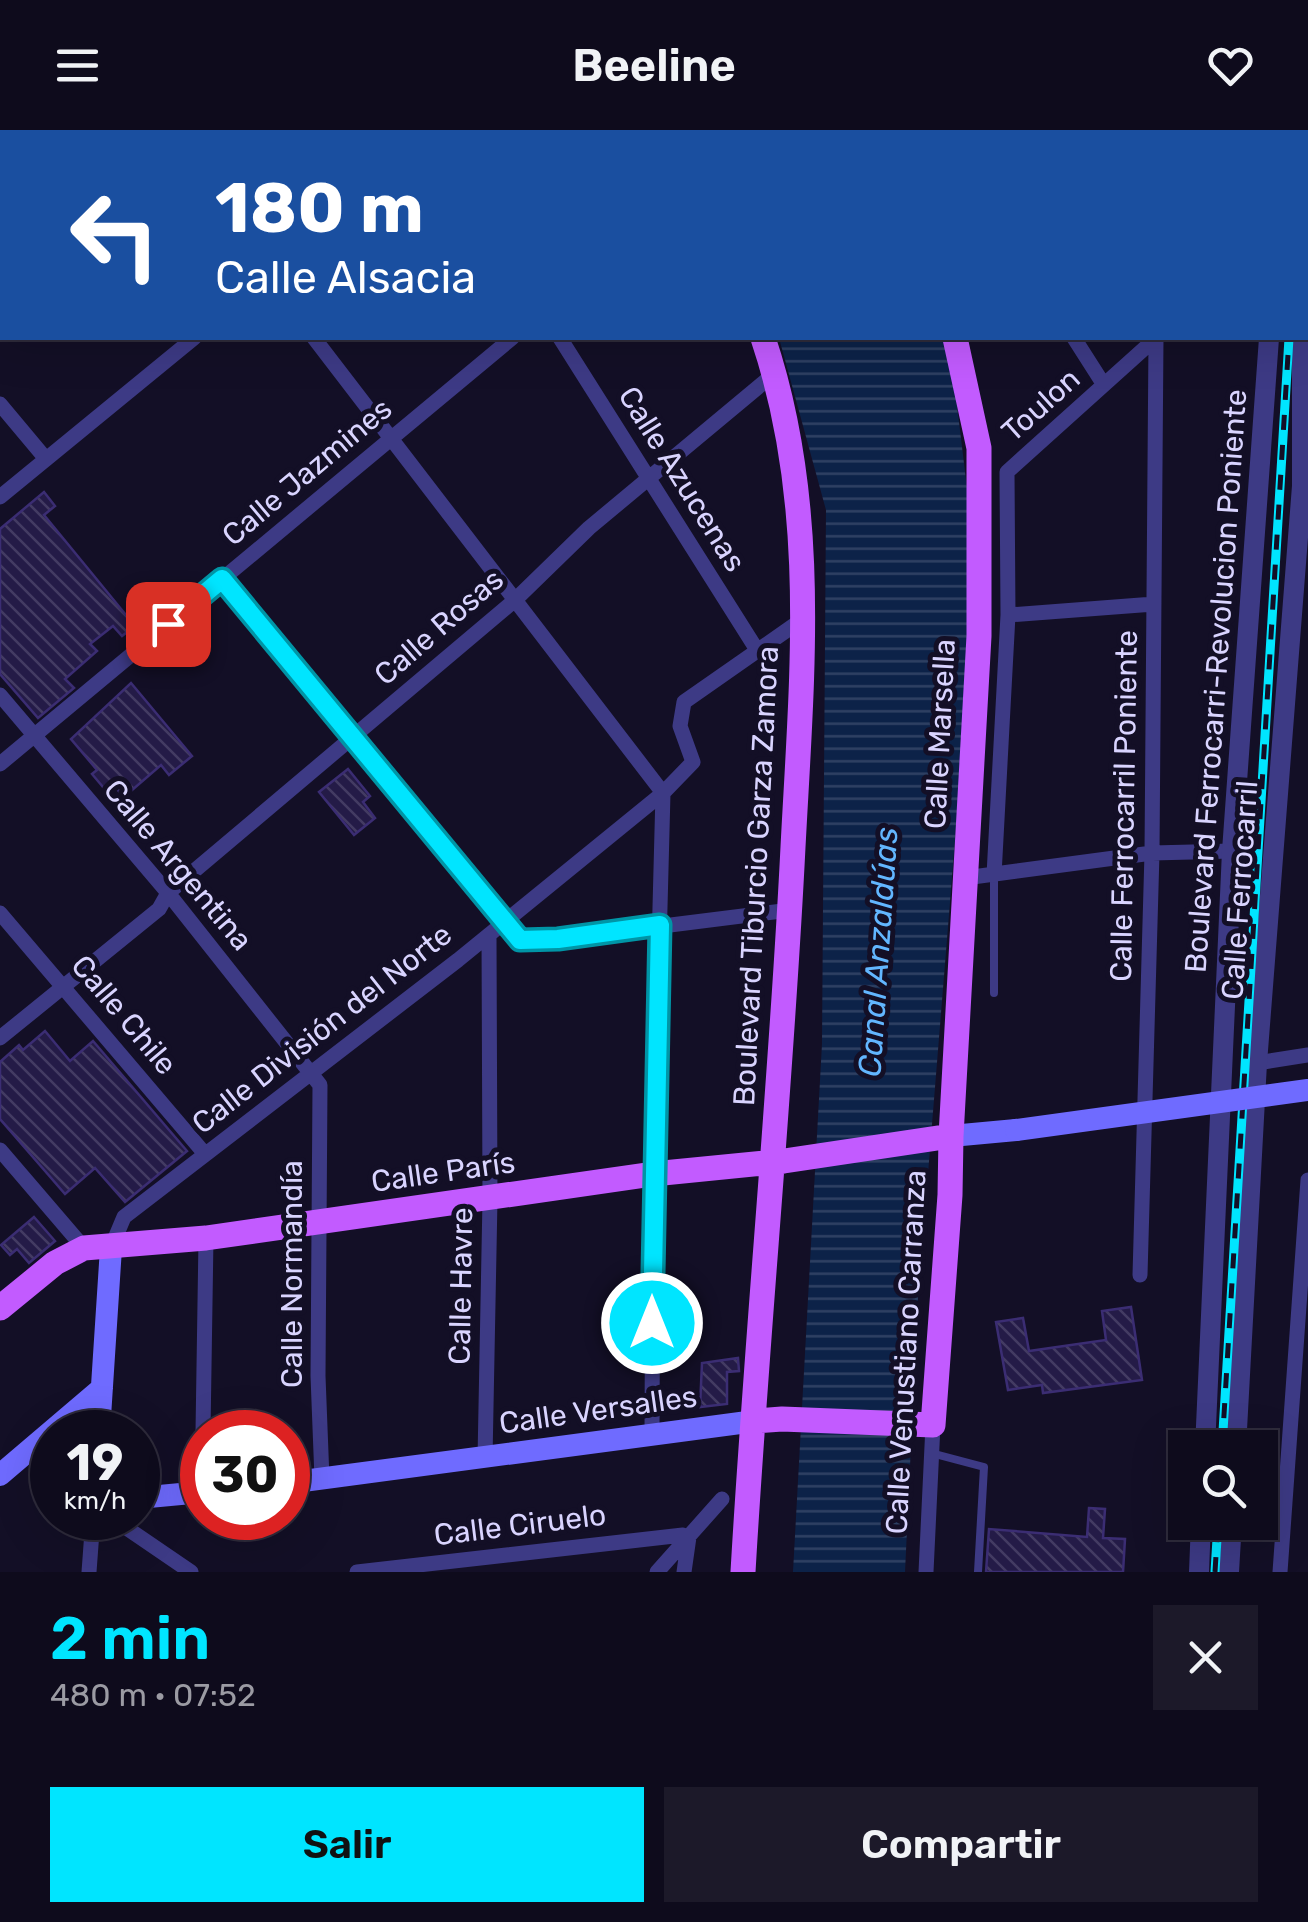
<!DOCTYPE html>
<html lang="es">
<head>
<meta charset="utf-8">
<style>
  body { margin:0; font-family:Rubik,sans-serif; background:#1c1929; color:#f1f3f6; height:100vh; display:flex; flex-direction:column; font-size:38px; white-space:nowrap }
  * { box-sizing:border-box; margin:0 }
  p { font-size:32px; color:#9b9ba3 }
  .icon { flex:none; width:55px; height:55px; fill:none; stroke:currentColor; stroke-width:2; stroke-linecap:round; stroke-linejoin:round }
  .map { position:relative; height:1442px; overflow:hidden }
  .drawer { display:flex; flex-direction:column; background:#0e0b1c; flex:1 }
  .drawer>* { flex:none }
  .banner { position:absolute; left:0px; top:0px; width:1310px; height:210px; box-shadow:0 10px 40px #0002,0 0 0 2px #2e2b3b; background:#1a4fa0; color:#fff; overflow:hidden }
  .controls { position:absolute; left:1168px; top:1300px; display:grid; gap:20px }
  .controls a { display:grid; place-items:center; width:110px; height:110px; border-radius:0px; background:#0e0b1c; box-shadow:0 10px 40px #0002,0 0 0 2px #2e2b3b; font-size:50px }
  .speed { position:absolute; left:30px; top:1280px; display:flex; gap:20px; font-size:50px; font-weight:700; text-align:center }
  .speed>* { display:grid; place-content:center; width:130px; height:130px; border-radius:50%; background:#0e0b1c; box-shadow:0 10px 40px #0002,0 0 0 2px #2e2b3b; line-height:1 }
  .speed small { font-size:25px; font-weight:400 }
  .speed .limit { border:15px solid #d22; background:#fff; color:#111 }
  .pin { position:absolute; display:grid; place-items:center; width:85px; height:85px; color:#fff; margin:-42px; border-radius:20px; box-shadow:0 5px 15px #0006 }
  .me { position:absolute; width:110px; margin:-55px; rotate:0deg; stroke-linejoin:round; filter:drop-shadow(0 0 8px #0008) }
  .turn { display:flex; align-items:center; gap:35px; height:210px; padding:0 50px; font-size:45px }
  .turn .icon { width:130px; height:130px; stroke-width:2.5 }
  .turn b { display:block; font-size:70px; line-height:85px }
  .round { display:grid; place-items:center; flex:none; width:105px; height:105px; border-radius:0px; background:#1c1929 }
  .head { display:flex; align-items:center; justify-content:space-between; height:170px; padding:0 50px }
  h1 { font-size:60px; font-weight:600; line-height:75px; color:#00e5ff }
  .cta { display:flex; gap:20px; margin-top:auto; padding:20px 50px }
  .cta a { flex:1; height:115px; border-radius:0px; background:#00e5ff; color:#111; font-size:40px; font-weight:600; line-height:115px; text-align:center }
  .cta a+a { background:#1c1929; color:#f1f3f6 }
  header { display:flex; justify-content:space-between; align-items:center; height:130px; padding:0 50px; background:#0e0b1c; font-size:45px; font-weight:600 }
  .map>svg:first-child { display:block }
</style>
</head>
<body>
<header><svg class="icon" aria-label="menu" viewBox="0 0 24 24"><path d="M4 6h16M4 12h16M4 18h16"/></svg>Beeline<svg class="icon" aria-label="heart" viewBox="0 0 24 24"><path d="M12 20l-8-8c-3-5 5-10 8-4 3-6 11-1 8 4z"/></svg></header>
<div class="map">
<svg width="1308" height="1442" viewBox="0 0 1308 1442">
  <defs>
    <pattern id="water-rules" width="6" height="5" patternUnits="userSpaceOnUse" patternTransform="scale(2.5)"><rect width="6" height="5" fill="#0c2248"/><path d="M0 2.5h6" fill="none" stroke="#2f4163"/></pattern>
    <pattern id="building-back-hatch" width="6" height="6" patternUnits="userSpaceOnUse" patternTransform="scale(2.5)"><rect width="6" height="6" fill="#241b47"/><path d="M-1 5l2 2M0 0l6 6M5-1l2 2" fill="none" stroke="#433b63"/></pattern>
  </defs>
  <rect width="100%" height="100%" fill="#130f26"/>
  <path fill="url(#water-rules)" d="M779,208H945L950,218L971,391V513L918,1167L905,1442H793L822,914L826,380Z"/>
  <path fill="url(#building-back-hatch)" stroke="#3b2d73" stroke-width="2.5" d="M44,362L55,376L44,385L135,496L122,506L113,496L90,514L97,521L65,549L74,558L38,588L0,544V399Z
    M131,553L192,626L169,645L161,635L124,667L115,657L108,663L92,644L97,640L71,609Z
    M348,639L370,666L363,672L375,688L354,705L319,662Z
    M45,901L70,931L93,911L187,1021L125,1072L95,1038L65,1064L0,989V932L19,915L23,920Z
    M34,1087L55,1111L29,1133L17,1119L10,1125L1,1115Z
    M1131,1177L1142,1250L1043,1263L1042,1255L1008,1260L996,1192L1023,1188L1029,1221L1106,1210L1102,1181Z
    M738,1228L739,1241L727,1242V1274L700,1277L702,1233Z
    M1089,1378L1105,1379L1103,1408L1125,1409L1123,1442H986L989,1399L1087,1407Z"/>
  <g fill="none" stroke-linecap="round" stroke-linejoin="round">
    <path stroke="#3d3a85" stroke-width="8" d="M994,745V863
      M931,1323L984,1337L978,1442"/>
    <path stroke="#3d3a85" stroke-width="15" d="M365,0L366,2
      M937,0L939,2
      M1174,0L1175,2
      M1073,2L1076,0
      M0,177L2,175
      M314,208L663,663
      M560,208L757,520
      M1074,208L1104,255
      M0,274L46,329
      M0,367L194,208
      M222,449L520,810L559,809L790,780
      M1008,485L1154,474
      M0,565L168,763L320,955L318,1246L322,1349
      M0,634L512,208
      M994,745L1008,485L1007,342L1156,208
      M965,748L1152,723L1232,721
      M0,783L205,1024
      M0,908L159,779L168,763L515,470L589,398L775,243
      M1257,933L1308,925
      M0,1020L84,1118
      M111,1118L124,1087L458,830L663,663L693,632L680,596L684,572L803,489
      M1140,1145L1152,723L1156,208
      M203,1302L206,1108
      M652,1305L653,1044L663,663
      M485,1329L490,1069L489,805
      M202,1362V1315
      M112,1388L191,1442
      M89,1442L93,1388
      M357,1442L683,1405L689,1407L684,1442
      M657,1442L722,1369
      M926,1442L933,1295
      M1280,1442L1308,1050"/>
    <path stroke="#3d3a85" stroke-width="20" d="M1255,0V2
      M1290,0L1291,2
      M1205,1318L1232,721L1269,208
      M1236,1318L1257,933L1302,356V208
      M1199,1442L1201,1392
      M1229,1442L1232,1392"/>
    <path stroke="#6f6bff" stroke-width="22" d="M49,0L51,2
      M416,2L420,0
      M0,37L2,36
      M951,1006L1016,1000
      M99,1302L111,1118
      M0,1345L102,1258
      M288,1353L755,1291
      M138,1368L202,1362"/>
    <path stroke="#c25bff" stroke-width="25" d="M639,0L640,2
      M860,0L862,2
      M0,1178L55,1133L84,1118L206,1108L653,1044L784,1031L951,1006
      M755,1291L782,1289L933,1295L950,1065L951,1006L979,506V318L955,208
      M743,1442C757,1200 781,959 793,717C802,545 819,374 763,208"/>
    <defs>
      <path id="rail" d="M1273,0V2
        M1222,1318L1289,208
        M1215,1442L1218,1392"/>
    </defs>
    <use href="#rail" stroke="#00e5ff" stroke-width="9"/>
    <use href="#rail" stroke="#130f26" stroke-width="5" stroke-dasharray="15" stroke-linecap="butt"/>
    <path stroke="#6f6bff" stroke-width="22" d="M1016,1000L1308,960"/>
  </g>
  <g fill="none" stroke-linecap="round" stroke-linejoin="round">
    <defs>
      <path id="route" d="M168,494L222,449L520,810L558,809L660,795L652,1193"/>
    </defs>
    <use href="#route" stroke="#0095a6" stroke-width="25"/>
    <use href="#route" stroke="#00e5ff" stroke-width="18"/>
  </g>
  <g text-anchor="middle" stroke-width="10" stroke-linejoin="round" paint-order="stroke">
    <g font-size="30" fill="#d9d4ff" stroke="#130f26">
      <text transform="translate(1041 275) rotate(-42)" y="10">Toulon</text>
      <text transform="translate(307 342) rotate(-40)" y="10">Calle Jazmines</text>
      <text transform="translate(682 349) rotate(58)" y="10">Calle Azucenas</text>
      <text transform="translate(439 497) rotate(-41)" y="10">Calle Rosas</text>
      <text transform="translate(1216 551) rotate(-86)" y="10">Boulevard Ferrocarri-Revolucion Poniente</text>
      <text transform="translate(940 604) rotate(-87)" y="10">Calle Marsella</text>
      <text transform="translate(1124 676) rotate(-89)" y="10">Calle Ferrocarril Poniente</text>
      <text transform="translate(178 735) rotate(50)" y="10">Calle Argentina</text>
      <text transform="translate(756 746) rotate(-87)" y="10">Boulevard Tiburcio Garza Zamora</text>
      <text transform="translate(1240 760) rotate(-86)" y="10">Calle Ferrocarril</text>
      <text transform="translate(124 885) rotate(50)" y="10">Calle Chile</text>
      <text transform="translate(322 899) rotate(-38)" y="10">Calle División del Norte</text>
      <text transform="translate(443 1042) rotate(-8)" y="10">Calle París</text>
      <text transform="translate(292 1144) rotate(-90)" y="10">Calle Normandía</text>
      <text transform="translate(461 1156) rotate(-89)" y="10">Calle Havre</text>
      <text transform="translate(906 1222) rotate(-87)" y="10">Calle Venustiano Carranza</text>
      <text transform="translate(598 1280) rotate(-8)" y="10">Calle Versalles</text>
      <text transform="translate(520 1395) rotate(-7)" y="10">Calle Ciruelo</text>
    </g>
    <g font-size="32" font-style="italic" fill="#62b6ff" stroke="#130f26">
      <text transform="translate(878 822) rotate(-86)" y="11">Canal Anzaldúas</text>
    </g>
  </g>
</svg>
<div class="controls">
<a><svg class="icon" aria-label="search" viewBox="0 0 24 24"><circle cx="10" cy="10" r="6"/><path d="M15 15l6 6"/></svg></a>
</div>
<div class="speed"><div>19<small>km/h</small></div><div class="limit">30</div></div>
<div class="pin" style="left:168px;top:494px;background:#d93025"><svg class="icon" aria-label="arrive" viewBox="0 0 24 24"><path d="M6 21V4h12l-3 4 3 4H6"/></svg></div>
<svg class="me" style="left:652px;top:1193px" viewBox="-20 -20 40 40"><circle r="17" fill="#00e5ff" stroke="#fff" stroke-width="3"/><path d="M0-11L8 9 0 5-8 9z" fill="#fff"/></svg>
<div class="banner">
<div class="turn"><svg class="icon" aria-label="left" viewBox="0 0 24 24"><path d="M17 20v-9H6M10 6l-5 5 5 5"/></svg><div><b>180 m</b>Calle Alsacia</div></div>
</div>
</div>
<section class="drawer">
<div class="head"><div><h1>2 min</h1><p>480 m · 07:52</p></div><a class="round"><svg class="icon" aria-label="close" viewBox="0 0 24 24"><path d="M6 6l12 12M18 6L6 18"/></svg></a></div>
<div class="cta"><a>Salir</a><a>Compartir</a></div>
</section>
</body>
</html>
